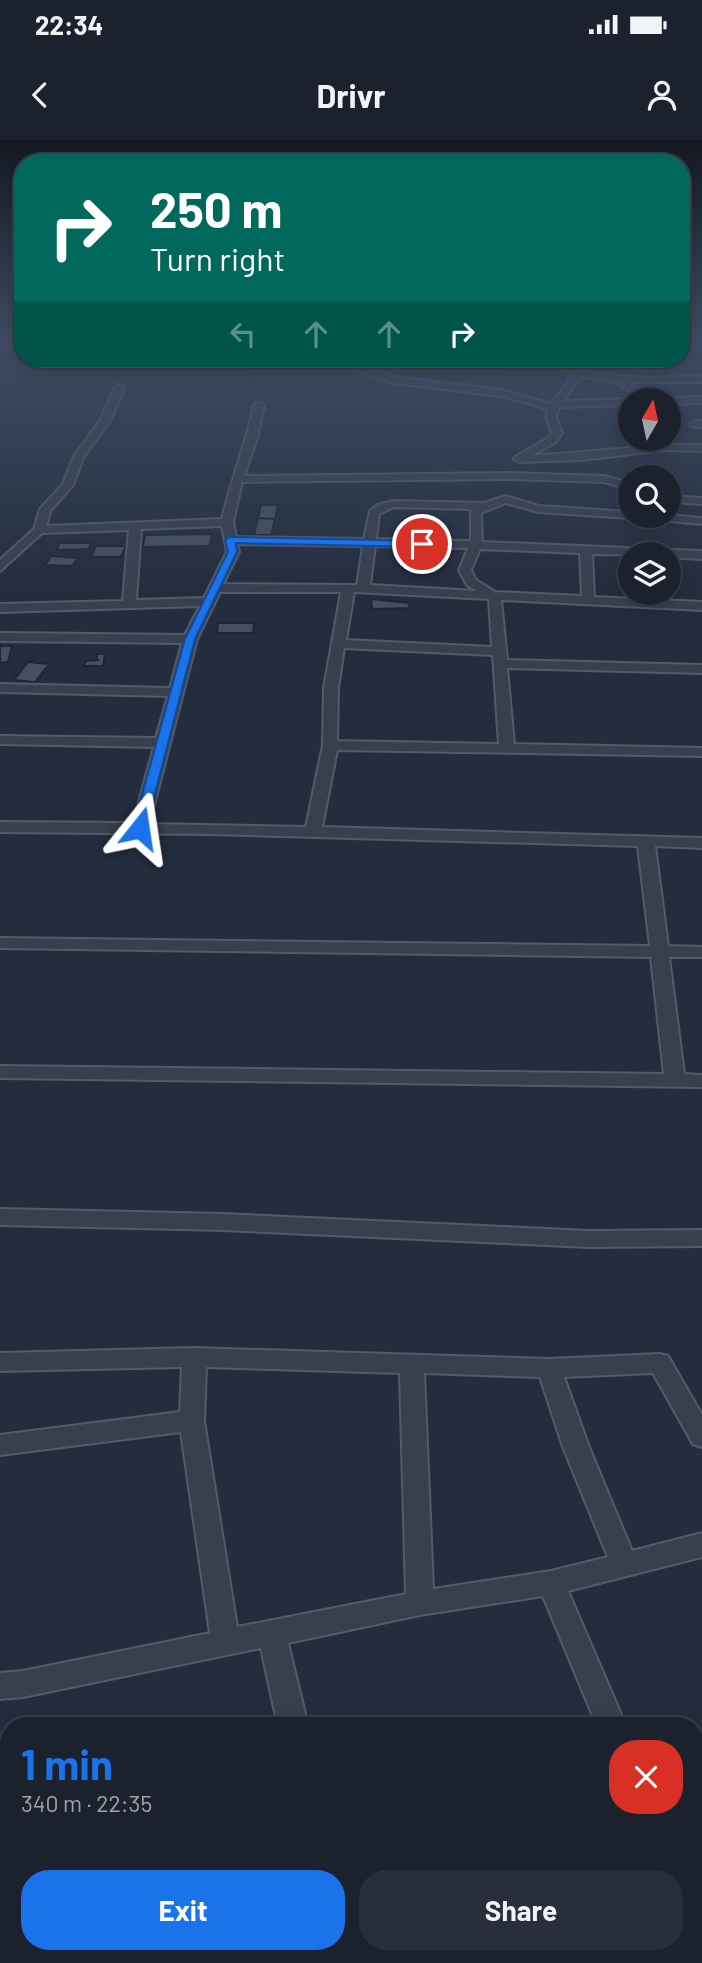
<!DOCTYPE html>
<html lang="en">
<head>
<meta charset="utf-8">
<style>
  body { margin:0; font-family:Barlow,sans-serif; background:#282f3a; color:#f1f3f6; height:100vh; display:flex; flex-direction:column; font-size:26px; white-space:nowrap }
  * { box-sizing:border-box; margin:0 }
  p { font-size:23px; color:#a0a4aa }
  .icon { flex:none; width:38px; height:38px; fill:none; stroke:currentColor; stroke-width:2; stroke-linecap:round; stroke-linejoin:round }
  .map { position:relative; flex:1; overflow:hidden }
  .drawer { position:absolute; left:0px; top:1577px; width:704px; height:247px; display:flex; flex-direction:column; background:#1b222e; border-radius:28px 28px 0 0; box-shadow:0 4px 18px #0003,0 0 0 2px #393f4a }
  .drawer>* { flex:none }
  .top-card { position:absolute; left:14px; top:14px; width:676px; height:214px; border-radius:28px; box-shadow:0 4px 18px #0003,0 0 0 2px #393f4a; background:#00695c; color:#fff; overflow:hidden }
  .needle { width:46px; rotate:9deg }
  .controls { position:absolute; left:618px; top:248px; display:grid; gap:14px }
  .controls a { display:grid; place-items:center; width:63px; height:63px; border-radius:50%; background:#1b222e; box-shadow:0 4px 18px #0003,0 0 0 2px #393f4a; font-size:35px }
  .pin { position:absolute; display:grid; place-items:center; width:60px; height:60px; color:#fff; margin:-30px; border:4px solid #fff; border-radius:50%; box-shadow:0 2px 7px #0007 }
  .me { position:absolute; width:77px; margin:-38px; rotate:15deg; stroke-linejoin:round; filter:drop-shadow(0 0 5px #0008) }
  .turn { display:flex; align-items:center; gap:24px; height:147px; padding:0 21px; font-size:32px }
  .turn .icon { width:91px; height:91px; stroke-width:2.5 }
  .turn b { display:block; font-size:49px; line-height:60px }
  .lanes { display:flex; align-items:center; height:66px; padding:0 21px; background:#0003; justify-content:center; gap:35px; direction:ltr }
  .lanes .off { opacity:.35 }
  .round { display:grid; place-items:center; flex:none; width:74px; height:74px; border-radius:28px; background:#282f3a }
  .headline { display:flex; align-items:center; justify-content:space-between; height:119px; padding:0 21px }
  h1 { font-size:42px; font-weight:700; line-height:52px; color:#1a73e8 }
  .action { display:flex; gap:14px; margin-top:auto; padding:14px 21px }
  .action a { flex:1; height:80px; border-radius:28px; background:#1a73e8; color:#fff; font-size:28px; font-weight:700; line-height:80px; text-align:center }
  .action a+a { background:#282f3a; color:#f1f3f6 }
  .status { display:flex; justify-content:space-between; align-items:center; height:49px; padding:0 35px; background:#1b222e; direction:ltr }
  .status svg { height:19px; fill:currentColor }
  header { display:flex; justify-content:space-between; align-items:center; height:91px; padding:0 21px; background:#1b222e; font-size:32px; font-weight:700 }
  .map>svg:first-child { display:block }
</style>
</head>
<body>
<div class="status"><b>22:34</b><svg viewBox="0 0 49 12"><path d="M0 12V9h3v3zM5 12V6h3v6zM10 12V3h3v9zM15 12V0h3v12zM26 1h20v11H26zM47 4h2v5h-2z"/></svg></div>
<header><svg class="icon" aria-label="back" viewBox="0 0 24 24"><path d="M15 5l-7 7 7 7"/></svg>Drivr<svg class="icon" aria-label="person" viewBox="0 0 24 24"><circle cx="12" cy="8" r="4"/><path d="M4 21q1-7 8-7t8 7"/></svg></header>
<div class="map">
<svg width="702" height="1823" viewBox="0 0 702 1823">
  <rect width="100%" height="100%" fill="#242d3e"/>
  <path fill="#454f62" stroke="#1f2735" stroke-width="2" d="M261,365H278L275,379L258,378Z
    M258,378L275,379L271,395H254Z
    M212,394L210,406L143,407L145,395Z
    M59,403H91L89,409L57,410Z
    M96,406H126L121,417H91Z
    M51,416L78,418L72,426L45,425Z
    M371,459L409,463L410,468L372,469Z
    M218,483H254L253,493H217Z
    M0,506H12L8,522L0,523Z
    M96,514H105L103,526H84L86,521L98,520Z
    M28,522L49,524L35,542L14,540Z"/>
  <g fill="none" stroke-linecap="round" stroke-linejoin="round">
    <defs>
      <path id="minor" d="M323,219H335L395,237L502,250L551,264L566,245L570,234L563,219H571L578,232L648,238L702,236V242H627L657,261H645L615,241L579,237L564,261L630,259L634,261H630V265L559,267L556,277L562,293L556,302L532,315C589,314 645,303 702,305V311L665,310L582,320L519,322L514,319L515,317L548,298L552,293L546,277L548,269L502,256L394,243Z
        M119,245L124,248L110,281L84,316L73,345L51,370L46,386L222,379C231,340 246,304 254,265L259,262L264,265L258,295L244,336L510,333L604,336L630,343V349L604,342L510,339L242,342L233,382L236,397L364,399L370,371L377,365L394,361L485,363L505,356L539,366L630,372V376H635L630,378L538,372L506,363L481,373L482,402L702,411V419L668,417V415L592,414L594,457L702,462V470L501,460L507,520L702,525V533L507,528L514,604L702,608V616L337,610L322,687L702,698V708L655,706L668,806L702,807V817H669L684,934L702,935V947L0,938V926L664,934L651,817L0,808V798L650,806L638,706L210,694L0,692V682L133,683L154,607L0,604V596L156,598L168,556L0,552V544L170,548L182,503L0,501V493L185,495L200,466L0,472V464L123,461L129,390L42,393L0,431V420L34,389L40,369L63,344L74,316L100,281L114,248ZM394,367L471,369V401L376,399L379,374ZM222,386L227,412L204,458L136,460L141,389ZM237,404L363,406L357,445L223,444L239,412ZM375,406L468,408L459,430L467,445L477,451L370,445ZM480,409L580,413L582,456L495,452L476,440L471,430ZM220,452H341L324,548L323,605L306,687L149,684L197,499ZM354,452L489,459L492,507L346,500ZM344,508L493,515L499,604L337,601L338,548Z
        M702,257V263L668,264V261H663L668,258Z
        M695,281H702V287L691,286L690,284Z
        M668,356L702,358V364L668,362Z
        M668,375L702,378V384L648,379L643,376Z
        M0,1069L224,1074L589,1091L702,1090V1106L589,1107L224,1090L0,1085Z
        M194,1208L549,1219L660,1214L668,1216L702,1275V1307L693,1304L653,1233L564,1237L589,1307L632,1411L702,1393V1417L568,1451L626,1586H597L543,1456L420,1475L288,1503L308,1586H278L261,1508L23,1557L0,1559V1533L23,1531L210,1493L181,1292L0,1315V1295L180,1272L182,1227L0,1231V1213ZM206,1227L400,1233L406,1454L237,1487L204,1281ZM424,1233L540,1237L563,1307L608,1417L551,1431L433,1449Z
        M695,1762L702,1765V1811L695,1808Z
        M330,1815H362L364,1823H332Z
        M460,1815H492L494,1823H462Z"/>
    </defs>
    <use href="#minor" stroke="#535b69" stroke-width="4"/>
    <use href="#minor" fill="#38404e" fill-rule="evenodd"/>
  </g>
  <linearGradient id="sky" x2="0" y2="1"><stop stop-color="#141922"/><stop offset="0.44" stop-color="#3f4c63"/><stop offset="1" stop-color="#3f4c63" stop-opacity="0"/></linearGradient>
  <rect width="702" height="452" fill="url(#sky)"/>
  <path fill="#1a73e8" stroke="#114b97" stroke-width="2" d="M230,397L422,401L427,404L422,407L236,403L237,412L195,499L146,688L140,692L135,691L133,688L185,499L228,412L225,400Z"/>
</svg>
<div class="controls">
<a><svg class="needle" viewBox="-14 -14 28 28"><path d="M0-13l5 13h-10z" fill="#e53935"/><path d="M0 13l5-13h-10z" fill="#a0a4aa"/></svg></a>
<a><svg class="icon" aria-label="search" viewBox="0 0 24 24"><circle cx="10" cy="10" r="6"/><path d="M15 15l6 6"/></svg></a>
<a><svg class="icon" aria-label="layers" viewBox="0 0 24 24"><path d="M12 4l9 5-9 5-9-5zM3 14l9 5 9-5"/></svg></a>
</div>
<div class="pin" style="left:422px;top:404px;background:#d93025"><svg class="icon" aria-label="arrive" viewBox="0 0 24 24"><path d="M6 21V4h12l-3 4 3 4H6"/></svg></div>
<svg class="me" style="left:140px;top:688px" viewBox="-20 -20 40 40"><path d="M0-17L14 15 0 8-14 15z" fill="#1a73e8" stroke="#fff" stroke-width="4"/></svg>
<div class="top-card">
<div class="turn"><svg class="icon" aria-label="right" viewBox="0 0 24 24"><path d="M7 20v-9h11M14 6l5 5-5 5"/></svg><div><b>250 m</b>Turn right</div></div>
<div class="lanes"><svg class="icon off" aria-label="left" viewBox="0 0 24 24"><path d="M17 20v-9H6M10 6l-5 5 5 5"/></svg><svg class="icon off" aria-label="ahead" viewBox="0 0 24 24"><path d="M12 20V5M6 11l6-6 6 6"/></svg><svg class="icon off" aria-label="ahead" viewBox="0 0 24 24"><path d="M12 20V5M6 11l6-6 6 6"/></svg><svg class="icon" aria-label="right" viewBox="0 0 24 24"><path d="M7 20v-9h11M14 6l5 5-5 5"/></svg></div>
</div>
<section class="drawer">
<div class="headline"><div><h1>1 min</h1><p>340 m · 22:35</p></div><a class="round" style="background:#d93025;color:#fff"><svg class="icon" aria-label="close" viewBox="0 0 24 24"><path d="M6 6l12 12M18 6L6 18"/></svg></a></div>
<div class="action"><a>Exit</a><a>Share</a></div>
</section>
</div>
</body>
</html>
